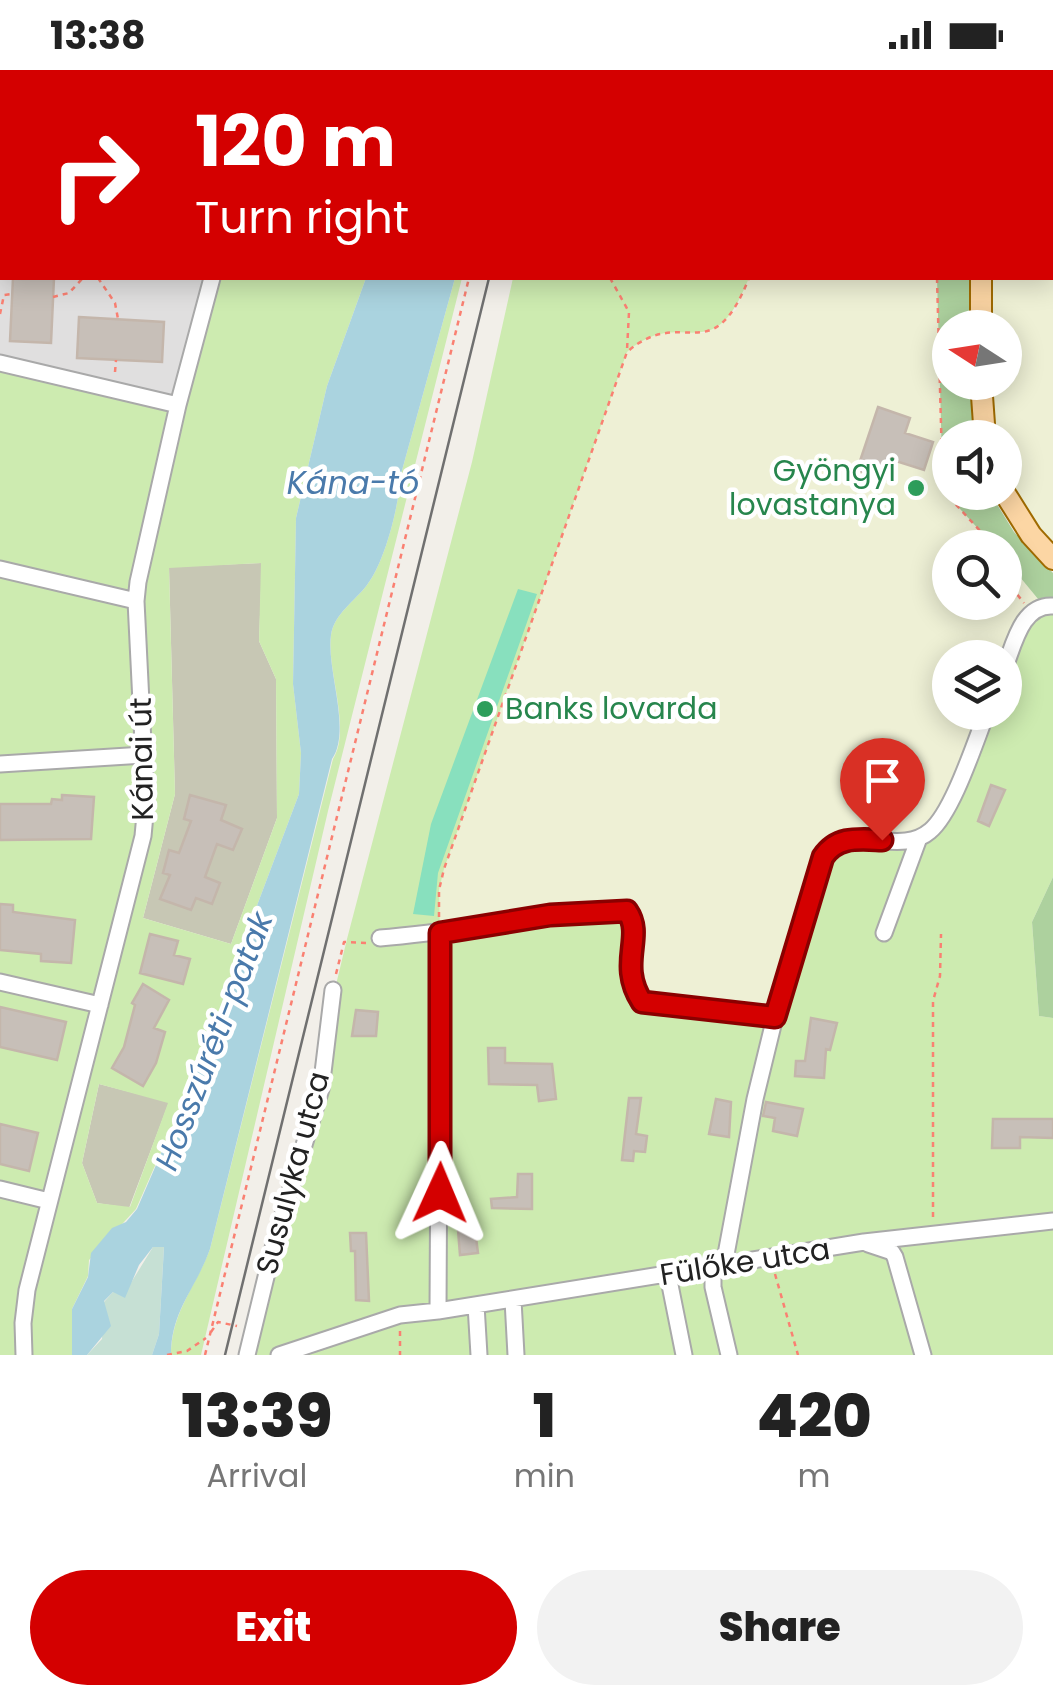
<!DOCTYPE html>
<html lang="en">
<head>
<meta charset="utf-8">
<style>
  body { margin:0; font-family:Poppins,sans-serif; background:#f2f2f2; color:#222; height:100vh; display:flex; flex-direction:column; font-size:38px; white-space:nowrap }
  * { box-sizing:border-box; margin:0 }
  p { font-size:32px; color:#767676 }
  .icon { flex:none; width:55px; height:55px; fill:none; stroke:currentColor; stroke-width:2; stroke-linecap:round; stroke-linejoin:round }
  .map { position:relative; height:1285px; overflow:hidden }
  .side { display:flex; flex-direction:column; background:#fff; flex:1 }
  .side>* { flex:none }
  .banner { position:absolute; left:0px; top:0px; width:1055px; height:210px; box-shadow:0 5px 25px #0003; background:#d40000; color:#fff; overflow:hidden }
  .needle { width:65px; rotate:282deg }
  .tools { position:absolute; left:932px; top:240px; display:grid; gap:20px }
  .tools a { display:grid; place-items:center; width:90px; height:90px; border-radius:50%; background:#fff; box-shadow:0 5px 25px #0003; font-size:50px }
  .pin { position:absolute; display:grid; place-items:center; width:85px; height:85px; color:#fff; margin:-102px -42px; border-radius:50% 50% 50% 0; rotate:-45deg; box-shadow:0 0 10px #0007 }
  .pin .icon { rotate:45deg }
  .me { position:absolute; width:110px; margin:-55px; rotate:1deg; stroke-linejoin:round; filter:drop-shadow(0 0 8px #0008) }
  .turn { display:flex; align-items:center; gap:35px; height:210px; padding:0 30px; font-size:45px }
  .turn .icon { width:130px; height:130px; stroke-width:2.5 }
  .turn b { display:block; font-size:70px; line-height:85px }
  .eta { display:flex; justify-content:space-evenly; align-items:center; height:170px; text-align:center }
  .eta b { font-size:60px; font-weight:800; line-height:70px }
  .action { display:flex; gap:20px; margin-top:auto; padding:20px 30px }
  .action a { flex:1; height:115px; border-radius:60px; background:#d40000; color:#fff; font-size:40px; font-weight:800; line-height:115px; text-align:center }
  .action a+a { background:#f2f2f2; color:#222 }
  .status { display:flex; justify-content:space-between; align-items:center; height:70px; padding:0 50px; background:#fff; direction:ltr }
  .status svg { height:28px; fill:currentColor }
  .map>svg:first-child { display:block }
</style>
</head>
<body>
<div class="status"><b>13:38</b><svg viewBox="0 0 49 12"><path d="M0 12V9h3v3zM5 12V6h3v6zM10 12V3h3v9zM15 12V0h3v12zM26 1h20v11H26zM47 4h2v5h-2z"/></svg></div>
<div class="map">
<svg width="1053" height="1285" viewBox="0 0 1053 1285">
  <rect width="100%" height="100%" fill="#f2efe9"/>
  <path fill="#e0dfdf" d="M0,0H278L2,2V208H212L178,335L0,293Z"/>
  <path fill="#c7c7b4" d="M262,493L259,571L276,609L277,748L231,874L143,848L175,724L169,497Z
    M99,1014L169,1032L129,1138L97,1133L82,1093Z"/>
  <path fill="#eef0d5" d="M984,0H1053V489L1005,422V368L985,367L982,313L1005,312V258L982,257V208H1052V2Z
    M749,208H937L942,391L949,426L995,477L950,478V532H1005V489L1043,535L1005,588H950V642L987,643L941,748L775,947L651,935L440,863L439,820L444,799L627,282L642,269L660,262L705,263L736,240Z"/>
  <path fill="#cdebb0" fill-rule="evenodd" d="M212,208H366L327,316L296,448L293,614L301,683L299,724L241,878C245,891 240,906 229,913L204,984L136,1139L89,1190L88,1206L72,1239V1285H0V293L178,335ZM261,493L259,571L276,609L277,748L231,874L143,848L175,724L169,498ZM99,1014L168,1033L130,1137L97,1133L82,1093Z
    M455,208H462L328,741L201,1285H171C171,1243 196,1216 210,1179L333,689C352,659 326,599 331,565C334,544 355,531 367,515C386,490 399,434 401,404Z
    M513,208H749C711,304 683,233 627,282L444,799L439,820L440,862L627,841L630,886L642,932L775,947L831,776L931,761L987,643L1005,642V597L1022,555L1053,536V807L1032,852L1039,946L1053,948V1285H247L347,869L472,392Z"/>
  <path fill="#add19e" d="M937,208H974V257L950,258V312L974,313L975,367L950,368V422L990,423L1014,462L1053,503V536L1043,535L1005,489V478L995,477L949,427L942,391Z
    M1053,807V948L1039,946L1032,852Z"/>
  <path fill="#c6e0d4" d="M164,1176L159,1264L152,1285H87L102,1269L104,1232L113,1222L129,1216L153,1177Z"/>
  <path fill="#88e0be" d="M518,519L537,524L438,803L434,846L413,844L431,754Z"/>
  <path fill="#aad3df" d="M366,208H455L401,404C399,434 386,490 367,515C355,531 334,544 331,565C326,599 352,660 332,689L210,1179C196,1219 171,1240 171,1285H152L159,1264L164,1177H153L139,1195L125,1228L113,1222L104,1231L111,1256L87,1285H72V1239L88,1207L91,1183L112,1158L126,1152L137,1139L204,984L229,913C240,906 245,891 241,878L299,724L301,683L293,614L296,448L327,316Z"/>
  <path fill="#c7bfb8" stroke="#c4b6ab" stroke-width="2.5" d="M13,208H54L51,273L10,271Z
    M79,247L164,252L162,292L77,288Z
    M878,337L910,348L905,363L933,372L924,400L896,391L889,411L857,400Z
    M991,715L1005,720L989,756L978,751Z
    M62,725L94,727L91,769L0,770V734H51L52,729L62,730Z
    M190,725L226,735L221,750L242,759L233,780L217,774L205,807L220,813L212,834L196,828L191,840L160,829L170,805L163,803L169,780L179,783L191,751L184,749Z
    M0,834L13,835V842L75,850L71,893L41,891V884L0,880Z
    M150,864L178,871L174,885L190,889L183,914L140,903Z
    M143,914L169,930L154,958L165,962L156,993L143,1016L112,998L124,977L135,935L132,933Z
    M0,937L66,952L57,990L0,977Z
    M356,940L378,942L376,966H352Z
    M811,948L837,953L830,980L826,979L824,1008L795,1006L796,991H805Z
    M488,978H505V993L552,994L556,1029L539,1031L537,1015L489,1014Z
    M629,1028H641L636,1064L647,1066L645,1082L634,1081L633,1091L622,1090Z
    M716,1029L731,1032L729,1067L709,1064Z
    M766,1032L803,1039L797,1066L773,1061L775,1048L763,1046Z
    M993,1049H1053V1068L1020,1067V1078H992Z
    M0,1054L38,1063L29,1101L0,1094Z
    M518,1104H532V1139L492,1138L491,1129L517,1127Z
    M473,1145L478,1183L460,1185L457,1147Z
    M350,1163H366L369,1231L356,1230L355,1181H351Z"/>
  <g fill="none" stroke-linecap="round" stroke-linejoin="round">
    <defs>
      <path id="minor" d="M277,2L278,0
        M0,71H2
        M0,293L178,335
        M0,499L136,531
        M1005,597C1014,574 1022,534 1053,536
        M0,694L144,685
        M884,863L919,768
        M380,868C460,861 539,846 619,840L627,841C645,867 617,894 642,932L775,947
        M0,912L100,935
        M0,1119L49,1131
        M868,1174L892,1182L895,1187L923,1285
        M724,1195L755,1029L775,947L823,787C849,750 899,788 930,761C953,742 975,672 987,642
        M713,1197V1217L729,1285
        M668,1205L684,1285
        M513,1230L516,1285
        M476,1235L479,1285
        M438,1241L440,863
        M24,1285L23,1253L27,1220L143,766L146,734L136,531L138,512L178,335L212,208
        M247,1285L274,1174L321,1019L333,920
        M279,1285L400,1245L438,1241L864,1172L1053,1151"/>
      <path id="major" d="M983,2V0
        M981,208V258
        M981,312L985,368
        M1004,422L1031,465L1053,489"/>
    </defs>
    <use href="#minor" stroke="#a9a9a9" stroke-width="19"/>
    <use href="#major" stroke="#a06b00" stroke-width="24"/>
    <path stroke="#fa8072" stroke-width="2.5" stroke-dasharray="5 5" stroke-linecap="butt" d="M46,0V2
      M127,0L129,2
      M495,0V2
      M639,0L642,2
      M98,208L115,233L118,249
      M610,208L629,242L627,280
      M937,208L942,391L949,427L983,464L990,478
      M53,227L69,223L83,208
      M0,244L4,225L12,224
      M115,302L116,290
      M1005,509L1024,533
      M439,847V820L444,799L627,282C683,233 711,304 749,208
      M336,904L344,872L367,873
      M933,1147V931L940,906L941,864
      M775,1204L798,1285
      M400,1261V1285
      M211,1262L218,1252L237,1256
      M167,1285L187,1281L206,1268
      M205,1285L469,208"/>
    <use href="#minor" stroke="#fff" stroke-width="15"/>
    <use href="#major" stroke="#fcd6a4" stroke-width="20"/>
    <path stroke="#707070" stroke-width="2.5" d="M532,2L533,0
      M225,1285L489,208"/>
  </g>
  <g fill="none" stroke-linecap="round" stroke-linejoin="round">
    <defs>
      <path id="route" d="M440,1123V863L550,845L627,841C645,867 617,893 642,932L775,947L823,787C837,766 858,769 882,770"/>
    </defs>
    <use href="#route" stroke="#8a0000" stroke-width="25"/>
    <use href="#route" stroke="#d40000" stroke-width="18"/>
  </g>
  <g fill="#2e9e5b" stroke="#fff" stroke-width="4">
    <circle cx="916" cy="418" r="10"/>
    <circle cx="485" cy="639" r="10"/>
  </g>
  <g text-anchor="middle" stroke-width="9" stroke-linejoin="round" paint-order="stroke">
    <g font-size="30" fill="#27864d" stroke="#fff" text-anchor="end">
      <text x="896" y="411">Gyöngyi<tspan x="896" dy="34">lovastanya</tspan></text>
      <text x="505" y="649" text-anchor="start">Banks lovarda</text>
    </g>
    <g font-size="30" fill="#222" stroke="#fff">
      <text transform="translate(142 689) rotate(-91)" y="10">Kánai út</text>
      <text transform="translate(293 1103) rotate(-75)" y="10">Susulyka utca</text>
      <text transform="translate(745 1192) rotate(-9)" y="10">Fülőke utca</text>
    </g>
    <g font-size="32" font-style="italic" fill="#4a7aab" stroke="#fff">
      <text x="353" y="424">Kána-tó</text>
      <text transform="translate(214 971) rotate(-69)" y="11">Hosszúréti-patak</text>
    </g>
  </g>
</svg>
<div class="tools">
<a><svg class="needle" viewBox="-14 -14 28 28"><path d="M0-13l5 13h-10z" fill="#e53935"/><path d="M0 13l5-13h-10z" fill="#767676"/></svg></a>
<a><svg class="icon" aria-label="sound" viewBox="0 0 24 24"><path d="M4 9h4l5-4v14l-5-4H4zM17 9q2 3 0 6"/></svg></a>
<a><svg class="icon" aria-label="search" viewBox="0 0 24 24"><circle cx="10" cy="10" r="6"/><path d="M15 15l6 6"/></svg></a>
<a><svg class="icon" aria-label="layers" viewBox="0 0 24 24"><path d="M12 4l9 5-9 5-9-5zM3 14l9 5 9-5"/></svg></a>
</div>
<div class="pin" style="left:882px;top:770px;background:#d93025"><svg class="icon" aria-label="arrive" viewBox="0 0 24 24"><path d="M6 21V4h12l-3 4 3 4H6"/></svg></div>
<svg class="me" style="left:440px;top:1123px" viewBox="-20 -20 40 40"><path d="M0-17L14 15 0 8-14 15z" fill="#d40000" stroke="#fff" stroke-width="4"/></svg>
<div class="banner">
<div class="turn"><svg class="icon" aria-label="right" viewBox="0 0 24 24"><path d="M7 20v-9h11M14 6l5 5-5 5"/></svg><div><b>120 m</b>Turn right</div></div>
</div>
</div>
<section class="side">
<div class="eta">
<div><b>13:39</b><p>Arrival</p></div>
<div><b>1</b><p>min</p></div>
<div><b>420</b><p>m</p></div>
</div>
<div class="action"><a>Exit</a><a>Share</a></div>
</section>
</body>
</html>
